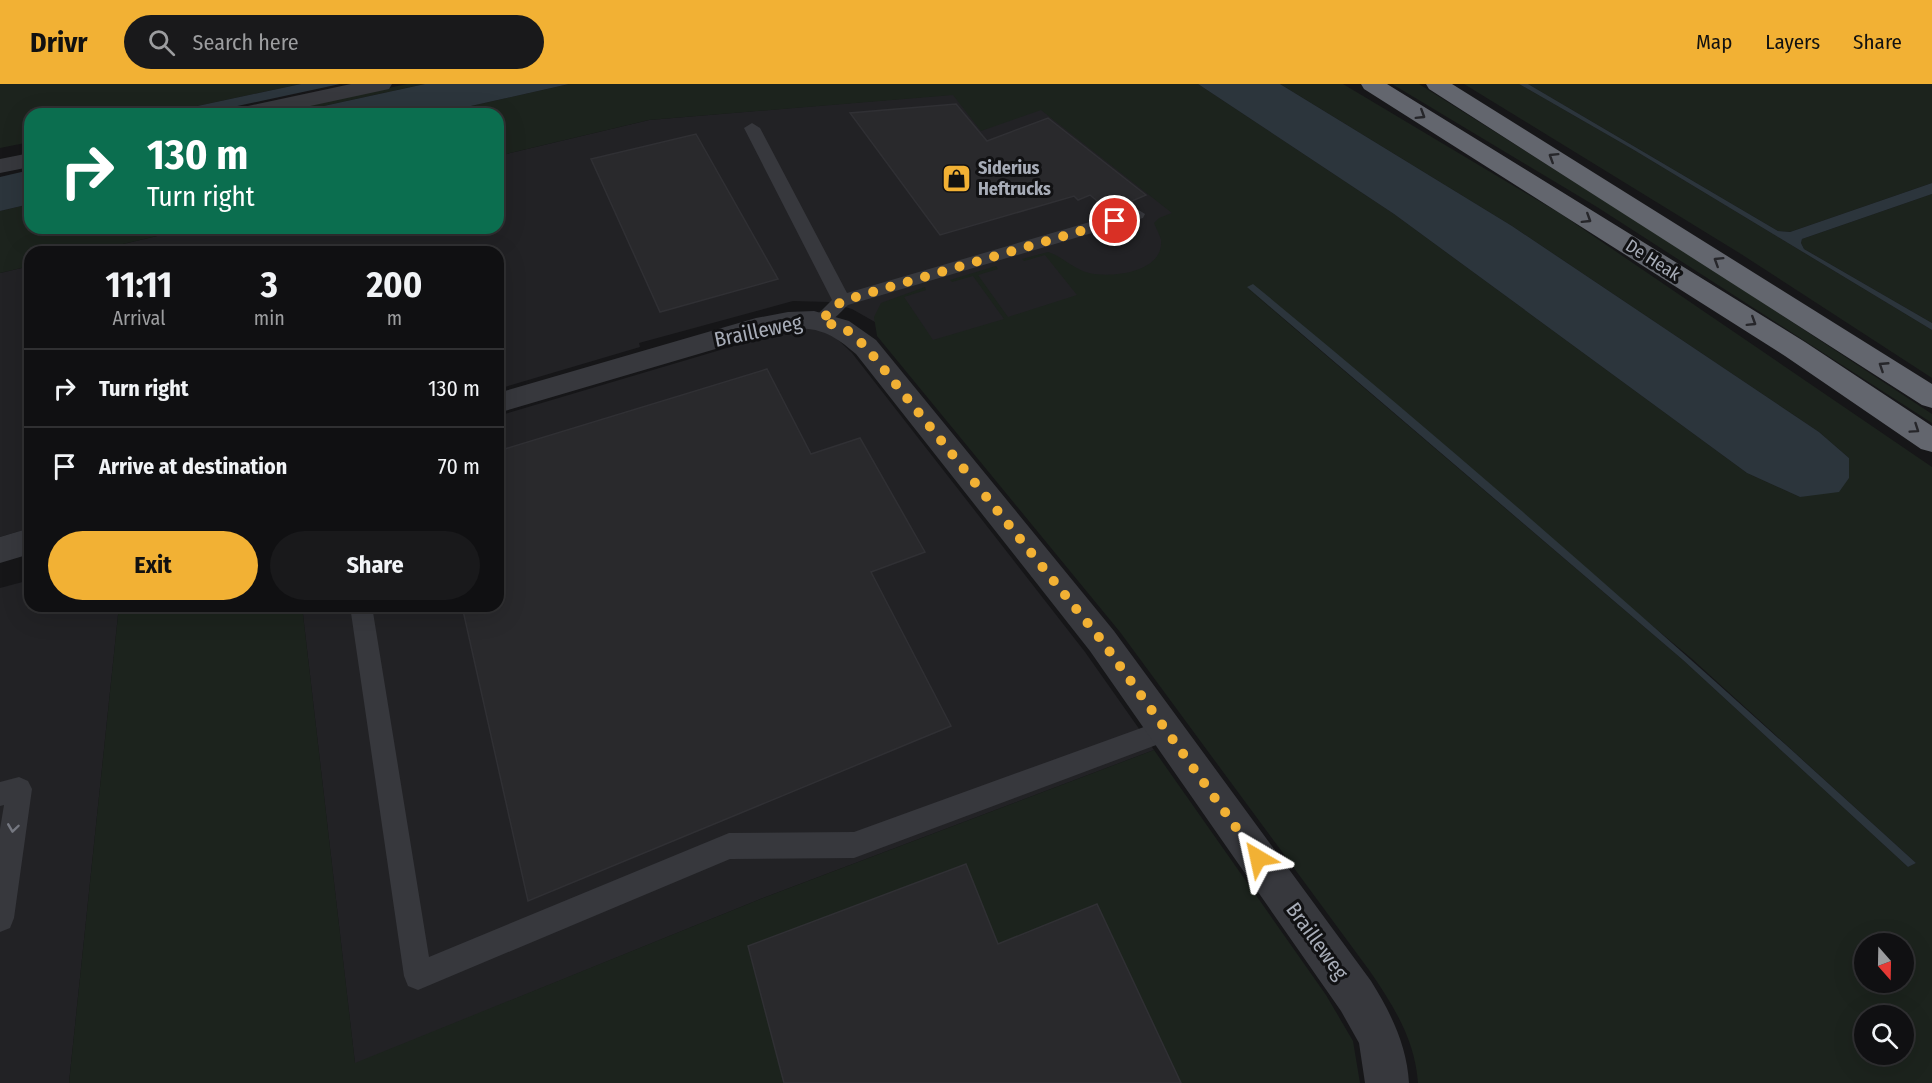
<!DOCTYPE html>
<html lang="en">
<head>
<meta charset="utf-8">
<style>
  body { margin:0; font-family:"Fira Sans Condensed",sans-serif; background:#19191b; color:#f1f3f6; height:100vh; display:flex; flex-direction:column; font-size:22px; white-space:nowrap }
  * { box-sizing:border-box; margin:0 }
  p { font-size:20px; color:#9c9d9f }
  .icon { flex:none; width:33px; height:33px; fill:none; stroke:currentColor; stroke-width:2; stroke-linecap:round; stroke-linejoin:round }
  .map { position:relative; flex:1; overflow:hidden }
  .sheet { position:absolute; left:24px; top:162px; width:480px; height:366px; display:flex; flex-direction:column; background:#101012; border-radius:18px; box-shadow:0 6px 24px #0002,0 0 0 2px #303032 }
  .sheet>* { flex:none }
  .top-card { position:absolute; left:24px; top:24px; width:480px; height:126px; border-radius:18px; box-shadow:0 6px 24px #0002,0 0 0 2px #303032; background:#0b6e4f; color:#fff; overflow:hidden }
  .needle { width:39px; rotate:160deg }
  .tools { position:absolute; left:1854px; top:849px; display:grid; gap:12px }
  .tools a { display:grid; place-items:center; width:60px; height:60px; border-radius:50%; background:#101012; box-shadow:0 6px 24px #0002,0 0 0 2px #303032; font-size:30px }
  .pin { position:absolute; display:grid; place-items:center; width:51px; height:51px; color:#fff; margin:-26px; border:3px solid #fff; border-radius:50%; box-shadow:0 2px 6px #0007 }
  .me { position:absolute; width:66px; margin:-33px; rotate:324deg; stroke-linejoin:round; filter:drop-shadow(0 0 4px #0008) }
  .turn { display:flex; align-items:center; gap:21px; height:126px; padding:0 24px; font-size:27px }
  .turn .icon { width:78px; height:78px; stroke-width:2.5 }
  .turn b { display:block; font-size:42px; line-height:51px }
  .eta { display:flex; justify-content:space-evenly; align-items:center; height:102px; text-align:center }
  .eta b { font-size:36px; font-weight:700; line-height:42px }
  .button { display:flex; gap:12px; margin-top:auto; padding:12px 24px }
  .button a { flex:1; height:69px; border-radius:36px; background:#f2b134; color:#111; font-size:24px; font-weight:700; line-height:69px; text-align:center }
  .button a+a { background:#19191b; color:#f1f3f6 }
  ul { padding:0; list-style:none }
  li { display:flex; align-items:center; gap:18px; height:78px; padding:0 24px; border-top:2px solid #303032 }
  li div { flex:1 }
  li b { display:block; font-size:22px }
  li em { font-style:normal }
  header { display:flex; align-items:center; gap:36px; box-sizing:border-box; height:84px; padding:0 30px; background:#f2b134; color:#111 }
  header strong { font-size:28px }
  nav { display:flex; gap:33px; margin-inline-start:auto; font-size:21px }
  .search { width:420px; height:54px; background:#19191b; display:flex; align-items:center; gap:15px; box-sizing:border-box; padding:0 21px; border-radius:33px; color:#9c9d9f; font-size:22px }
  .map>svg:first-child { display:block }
</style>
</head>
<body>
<header>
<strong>Drivr</strong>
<div class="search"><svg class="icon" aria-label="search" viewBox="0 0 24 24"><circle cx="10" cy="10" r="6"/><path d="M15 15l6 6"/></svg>Search here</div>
<nav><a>Map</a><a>Layers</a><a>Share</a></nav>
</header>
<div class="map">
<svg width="1932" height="999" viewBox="0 0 1932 999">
  <rect width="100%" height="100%" fill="#161618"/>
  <path fill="#222225" d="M1030,4L1233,157L914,282L875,238L852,225L828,218L793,217L639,259L640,263L498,305V168H89L191,144H498V72L649,36Z
    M30,182V444L0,453V189Z
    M794,244H817L836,254L852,269L1085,568L1154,666L763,814L355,980L302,522H498V332Z
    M30,496V522H119L69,999H0V504Z"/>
  <path fill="#1c231d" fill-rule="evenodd" d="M0,0H301L160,30H30V58L0,64Z
    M407,0H425L287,30H267Z
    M569,0H1198L1394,130L1747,389L1800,413L1849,394V374L1819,348L1512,142L1280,0H1343L1561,130L1932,383V999H1418C1415,955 1393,921 1369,886L1120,548L877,252L874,233L881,219L925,203L926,206L904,213L933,256L1004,235L973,192L952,198L950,196L996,182L998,185L978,191L1008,233L1077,211L1045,171L1024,177L1022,175L1048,168C1062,172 1073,185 1089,189C1111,194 1164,189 1161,156C1160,151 1156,144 1154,139L1159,134L1172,129L1041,26L981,47L953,11L649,36L498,72V30H435ZM1247,204L1691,574L1916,779L1908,783L1683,576ZM1864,860H1904V898H1864ZM1864,932H1904V970H1864Z
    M1392,0H1419L1707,182L1932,330V339L1597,123Z
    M1464,0H1519L1634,66L1932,246V294L1741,170Z
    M1528,0H1932V99L1790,148L1778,147Z
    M1932,110V239L1804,165L1801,159L1802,155Z
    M30,120V144H191L89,168H30V182L0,189V127Z
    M119,522H302L355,979L763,814L1154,666L1326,911L1353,957L1360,999H69Z"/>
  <path fill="#2c353c" d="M301,0H340L200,30H160Z
    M425,0H569L435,30H287Z
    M1198,0H1280L1512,142L1819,348L1849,374V394L1839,408L1800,413L1747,389L1394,130Z
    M1519,0H1528L1778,147L1790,148L1932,99V110L1802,155L1801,159L1804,165L1932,239V246L1634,66Z
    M30,86V120L0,127V93Z
    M1253,200C1480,386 1699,581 1916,779L1908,783L1683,576L1247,203Z"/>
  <path fill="#29292c" stroke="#303034" stroke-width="1.5" d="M956,20L987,57L1048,34L1146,111L1109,127L1090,111L1078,116L1074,112L940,151L850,29Z
    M696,50L778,195L660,228L591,75Z
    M767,285L811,370L860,354L925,468L871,488L951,642L528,817L462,522H498V367Z
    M966,780L998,860L1097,820L1181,999H784L748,862Z"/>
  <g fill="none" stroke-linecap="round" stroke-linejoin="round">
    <path fill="#37383d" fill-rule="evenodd" d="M752,39L760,44L847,209L1131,126L1137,125L1145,130L1143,134L848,221C838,230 829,244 814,240L812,236L832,216L744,44Z
      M350,522H372L429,873L729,749L854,748L1166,635L1175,638L1178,646L1175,654L854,774L730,775L418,906L408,902L404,892Z
      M19,693L28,697L32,705L14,834L10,844L0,848V745L4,721L0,722V698Z"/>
    <path fill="#37383d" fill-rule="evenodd" d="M351,0H392L389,5L273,30H231L234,25Z
      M30,69V83L0,89V75Z
      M814,227L849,237L876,256L1114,547L1371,897C1391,929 1407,962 1409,999H1365L1359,959L1341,927L1090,567L856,270C826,244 811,241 773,248L498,329V309L756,234L788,228Z
      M30,444V470L0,479V453Z"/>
    <path fill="#63666e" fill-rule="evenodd" d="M1361,0H1387L1805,258L1932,342V368L1921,365L1785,272L1364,5Z
      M1426,0H1452L1932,300V324L1922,321L1429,5Z"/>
  </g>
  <defs><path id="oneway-chevron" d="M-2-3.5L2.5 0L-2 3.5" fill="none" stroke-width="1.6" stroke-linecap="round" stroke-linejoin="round" transform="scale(1.5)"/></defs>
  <g stroke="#26262a">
    <use href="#oneway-chevron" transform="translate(1421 31) rotate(32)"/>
    <use href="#oneway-chevron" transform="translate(1553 73) rotate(-148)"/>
    <use href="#oneway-chevron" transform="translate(1587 135) rotate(32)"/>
    <use href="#oneway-chevron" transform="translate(1718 177) rotate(-148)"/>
    <use href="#oneway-chevron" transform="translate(1752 238) rotate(32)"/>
    <use href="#oneway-chevron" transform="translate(1883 282) rotate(-147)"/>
    <use href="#oneway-chevron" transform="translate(1915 345) rotate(34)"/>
  </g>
  <use stroke="#757881" href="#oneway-chevron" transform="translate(13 744) rotate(98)"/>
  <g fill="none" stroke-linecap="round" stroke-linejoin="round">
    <path stroke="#f2b134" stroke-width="10" stroke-dasharray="0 18" d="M1115,137L842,217L821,236L848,247L866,263L1102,557L1258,774"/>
  </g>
  <defs>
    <symbol id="shop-square" viewBox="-11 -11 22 22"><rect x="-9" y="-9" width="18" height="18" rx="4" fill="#f2b134" stroke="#111113"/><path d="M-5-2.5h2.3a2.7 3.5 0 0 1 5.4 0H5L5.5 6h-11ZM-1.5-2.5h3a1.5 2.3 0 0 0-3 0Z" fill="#111"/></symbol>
  </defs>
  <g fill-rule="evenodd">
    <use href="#shop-square" x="940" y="78" width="33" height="33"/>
  </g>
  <g text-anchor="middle" stroke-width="6" stroke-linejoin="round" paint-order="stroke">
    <g font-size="18" font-weight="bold" fill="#a8adb8" stroke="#111113" text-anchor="start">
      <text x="978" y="90">Siderius<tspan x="978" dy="21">Heftrucks</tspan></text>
    </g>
    <g font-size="18" fill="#a8adb8" stroke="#111113">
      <text transform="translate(1653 176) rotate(32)" y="6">De Heak</text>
    </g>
    <g font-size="21" fill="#a8adb8" stroke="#111113">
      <text transform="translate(758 247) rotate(-12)" y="7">Brailleweg</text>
      <text transform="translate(1317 857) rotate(54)" y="7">Brailleweg</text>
    </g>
  </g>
</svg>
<div class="tools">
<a><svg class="needle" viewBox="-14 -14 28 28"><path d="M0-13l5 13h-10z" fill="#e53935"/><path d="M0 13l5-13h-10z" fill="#9c9d9f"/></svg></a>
<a><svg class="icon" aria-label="search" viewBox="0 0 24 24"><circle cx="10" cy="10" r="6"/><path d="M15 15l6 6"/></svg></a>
</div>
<div class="pin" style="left:1115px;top:137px;background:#d93025"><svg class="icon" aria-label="arrive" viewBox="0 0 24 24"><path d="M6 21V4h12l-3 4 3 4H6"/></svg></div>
<svg class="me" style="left:1258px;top:774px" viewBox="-20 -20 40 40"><path d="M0-17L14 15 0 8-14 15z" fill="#f2b134" stroke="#fff" stroke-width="4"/></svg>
<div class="top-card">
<div class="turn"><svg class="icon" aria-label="right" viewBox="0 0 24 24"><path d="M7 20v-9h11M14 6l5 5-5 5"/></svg><div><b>130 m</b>Turn right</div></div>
</div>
<section class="sheet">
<div class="eta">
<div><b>11:11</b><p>Arrival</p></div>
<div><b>3</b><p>min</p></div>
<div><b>200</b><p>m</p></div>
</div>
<ul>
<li><svg class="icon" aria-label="right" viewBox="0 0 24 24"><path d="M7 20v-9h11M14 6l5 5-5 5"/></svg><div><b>Turn right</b></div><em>130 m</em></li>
<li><svg class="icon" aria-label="arrive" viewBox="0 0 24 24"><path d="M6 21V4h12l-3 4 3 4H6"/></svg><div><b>Arrive at destination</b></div><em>70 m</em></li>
</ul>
<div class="button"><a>Exit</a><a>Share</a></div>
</section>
</div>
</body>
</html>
